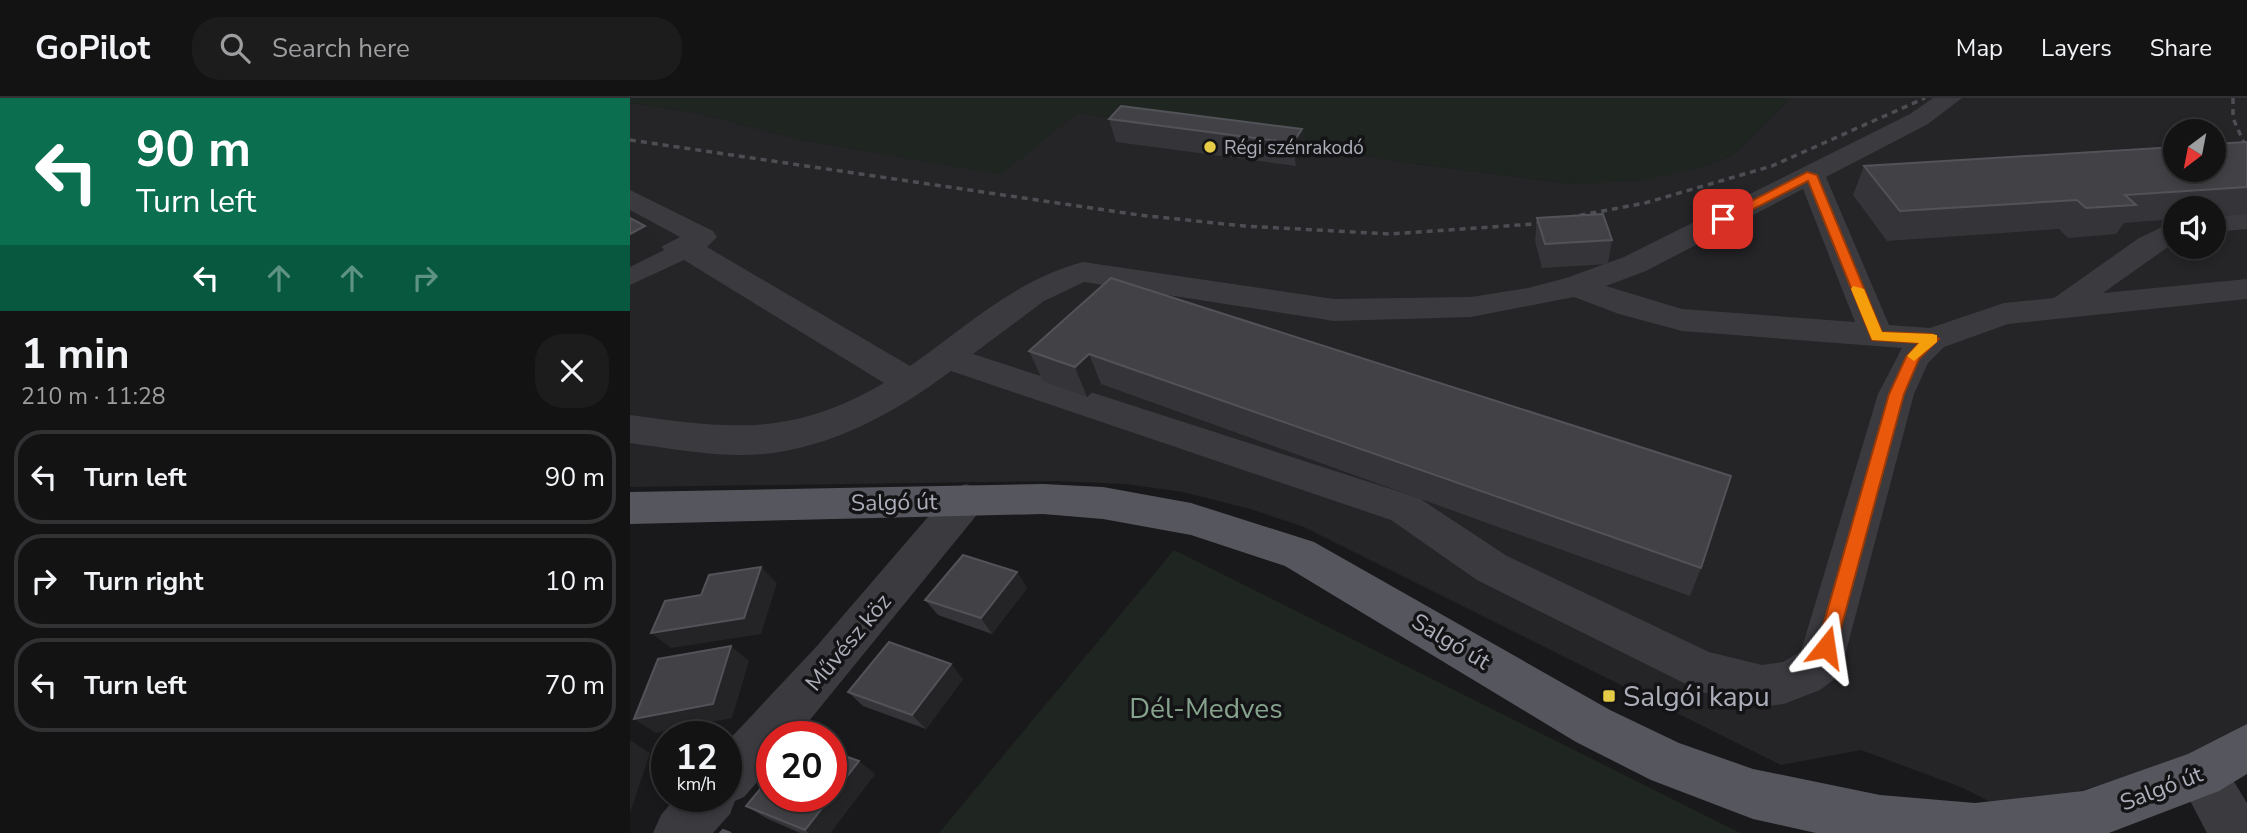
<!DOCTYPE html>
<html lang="en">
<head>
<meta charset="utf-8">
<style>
  body { margin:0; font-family:"Nunito Sans",sans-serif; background:#1c1c1d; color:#f1f3f6; height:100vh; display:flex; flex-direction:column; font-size:26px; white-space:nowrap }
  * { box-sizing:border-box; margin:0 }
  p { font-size:23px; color:#9d9ea0 }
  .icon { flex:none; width:38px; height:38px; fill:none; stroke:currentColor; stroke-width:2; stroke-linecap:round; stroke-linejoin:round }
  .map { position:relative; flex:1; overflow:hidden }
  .panel { display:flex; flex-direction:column; background:#131314; width:630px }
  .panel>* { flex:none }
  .banner { background:#0b6e4f; color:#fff; overflow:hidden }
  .needle { width:46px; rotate:212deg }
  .buttons { position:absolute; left:1533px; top:21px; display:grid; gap:14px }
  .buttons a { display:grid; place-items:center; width:63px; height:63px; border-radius:50%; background:#131314; box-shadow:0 4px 10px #0003,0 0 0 2px #323234; font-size:35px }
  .speed { position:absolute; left:21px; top:623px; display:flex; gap:14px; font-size:35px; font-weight:700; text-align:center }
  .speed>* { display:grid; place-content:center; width:91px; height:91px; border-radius:50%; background:#131314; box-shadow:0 4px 10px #0003,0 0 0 2px #323234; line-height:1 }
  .speed small { font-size:18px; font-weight:400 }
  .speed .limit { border:10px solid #d22; background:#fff; color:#111 }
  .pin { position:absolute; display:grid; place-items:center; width:60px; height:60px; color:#fff; margin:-30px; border-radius:14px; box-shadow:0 4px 10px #0006 }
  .me { position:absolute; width:77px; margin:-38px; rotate:15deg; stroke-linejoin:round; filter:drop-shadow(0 0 5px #0008) }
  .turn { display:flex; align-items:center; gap:24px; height:147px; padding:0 21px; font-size:32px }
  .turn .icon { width:91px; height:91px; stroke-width:2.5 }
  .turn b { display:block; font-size:49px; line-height:60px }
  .lanes { display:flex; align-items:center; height:66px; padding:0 21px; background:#0003; justify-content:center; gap:35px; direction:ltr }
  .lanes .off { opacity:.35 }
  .round { display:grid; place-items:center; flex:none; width:74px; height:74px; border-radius:28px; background:#1c1c1d }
  .overview { display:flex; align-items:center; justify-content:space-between; height:119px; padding:0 21px }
  h1 { font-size:42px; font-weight:700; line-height:52px }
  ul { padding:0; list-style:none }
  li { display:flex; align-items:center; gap:21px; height:94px; margin:0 14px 10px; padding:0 7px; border:4px solid #323234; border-radius:28px }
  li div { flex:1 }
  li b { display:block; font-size:26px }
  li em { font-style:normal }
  header { display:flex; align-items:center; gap:42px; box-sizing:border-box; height:98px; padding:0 35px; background:#131314; border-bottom:2px solid #323234 }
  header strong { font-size:33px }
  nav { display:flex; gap:38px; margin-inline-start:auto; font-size:24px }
  .search { width:490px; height:63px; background:#1c1c1d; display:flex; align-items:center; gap:18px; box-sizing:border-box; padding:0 24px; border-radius:28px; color:#9d9ea0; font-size:26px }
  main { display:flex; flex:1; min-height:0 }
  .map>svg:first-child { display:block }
</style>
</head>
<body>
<header>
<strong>GoPilot</strong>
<div class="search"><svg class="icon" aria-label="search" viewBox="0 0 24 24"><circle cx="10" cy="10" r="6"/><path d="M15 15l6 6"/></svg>Search here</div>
<nav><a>Map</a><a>Layers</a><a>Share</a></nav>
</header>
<main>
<section class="panel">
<div class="banner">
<div class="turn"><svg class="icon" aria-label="left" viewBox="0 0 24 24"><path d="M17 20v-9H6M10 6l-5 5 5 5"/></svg><div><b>90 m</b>Turn left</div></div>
<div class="lanes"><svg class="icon" aria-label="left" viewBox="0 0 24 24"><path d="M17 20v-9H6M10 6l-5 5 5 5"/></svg><svg class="icon off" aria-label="ahead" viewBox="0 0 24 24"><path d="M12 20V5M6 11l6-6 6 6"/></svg><svg class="icon off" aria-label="ahead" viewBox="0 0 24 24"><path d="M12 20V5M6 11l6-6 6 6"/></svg><svg class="icon off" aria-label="right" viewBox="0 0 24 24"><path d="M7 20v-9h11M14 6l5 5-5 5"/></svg></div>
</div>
<div class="overview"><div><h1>1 min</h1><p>210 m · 11:28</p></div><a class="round"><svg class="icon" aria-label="close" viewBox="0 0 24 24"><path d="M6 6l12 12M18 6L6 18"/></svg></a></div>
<ul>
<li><svg class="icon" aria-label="left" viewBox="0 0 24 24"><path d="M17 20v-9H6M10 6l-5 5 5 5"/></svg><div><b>Turn left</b></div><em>90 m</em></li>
<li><svg class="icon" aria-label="right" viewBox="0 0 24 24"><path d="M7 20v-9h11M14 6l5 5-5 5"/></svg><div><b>Turn right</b></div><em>10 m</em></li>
<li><svg class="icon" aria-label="left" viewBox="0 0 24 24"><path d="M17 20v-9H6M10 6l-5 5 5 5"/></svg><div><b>Turn left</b></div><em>70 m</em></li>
</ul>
</section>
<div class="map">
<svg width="1617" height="735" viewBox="0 0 1617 735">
  <rect width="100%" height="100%" fill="#19191b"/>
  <path fill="#252528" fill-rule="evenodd" d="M1160,0H1617V629L1546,662L1435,698L1372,710L1333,690L1231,652L1151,667L674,429L620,411L553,394L495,386L425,383L0,389V5L68,15L172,42L371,76L447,15L635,39L764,63L942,86L1068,70L1103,57ZM1545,33H1584V72H1545ZM1545,110H1584V149H1545Z"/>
  <path fill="#1f2621" d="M0,0H1160L1103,57L1068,70L1011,83L942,86L764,63L635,39L447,15L371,77L172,42L68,15L0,5Z
    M544,452L1110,735H309Z"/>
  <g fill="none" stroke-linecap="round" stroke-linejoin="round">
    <path fill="#3a3a3f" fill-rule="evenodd" d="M1303,0H1332L1298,26L1196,79L1259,227L1300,230L1374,205L1424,200L1509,140L1545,123V144L1473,195L1617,181V201L1378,226L1314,249L1298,265L1284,296L1213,565L1206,580L1190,592L1154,606L1132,609L1072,594L847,482L761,422L321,273C260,319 185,359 106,357C70,356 35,350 0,345V317C101,331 161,339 254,285L54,162L0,187V165L50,139L0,112V92L83,133L87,139L77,149L280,268C336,229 385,182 453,164L704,201L841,199L898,190L936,180L994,159L1280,16ZM1173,91L1225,224L1052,211L976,188L1016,173ZM454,184L704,223L841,219L944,199L989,216L1052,233L1272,250L1248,296L1171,553L1153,564L1132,567L1079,554L877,458L789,400L343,256L414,203Z
      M1617,113V131L1584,134V116Z
      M336,386L350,391L356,402L350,413L166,639H142V667L114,699L105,703L100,716L83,735H23L31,717L47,698H96V645L186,549L322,391Z
      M1571,652L1589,659L1617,705V735H1577L1546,676L1553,659Z"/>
    <path fill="#56575e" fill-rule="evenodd" d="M413,386L473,389L561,405L684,444L980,612L1049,645L1123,671L1250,697L1345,705L1453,693L1558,656L1617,626V676L1589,693L1479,735H1186L1123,721L1021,682L946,644L655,468L561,437L473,421L413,416L0,426V394Z"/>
    <path stroke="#4d4e54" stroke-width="3.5" stroke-dasharray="6 5" stroke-linecap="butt" d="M1603,0V20L1617,52
      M0,42L509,117L614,128L760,136L904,126L1015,105L1142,68L1295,0"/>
  </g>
  <path fill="#353539" d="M479,21L672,31L675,54L666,68L486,44Z
    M1617,44V116L1584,119V110H1545V121L1494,125L1486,136L1438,140L1429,131L1257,143L1223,97L1234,68Z
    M907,120L982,142L978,166L912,170L905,143Z
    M481,180L1071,470L1060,498L471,286L457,299L413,283L399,253Z
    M387,474L397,490L362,536L308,517L295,502Z
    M333,581L296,631L233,608L218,594Z
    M245,676L200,735H170L136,720L116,708Z"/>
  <path fill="#242427" d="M672,31L675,54L666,68L663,45Z
    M15,128L34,152L0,169V136Z
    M459,256L471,286L457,299L445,269Z
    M131,469L147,485L131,536L41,550L21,535Z
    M387,474L397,490L362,536L351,520Z
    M101,548L119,563L102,620L26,635L4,621Z
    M321,566L333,581L296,631L282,617Z
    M0,642L20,655L0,715Z
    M229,663L245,676L200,735H179L175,732Z"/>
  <path fill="#424246" stroke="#525358" stroke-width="2" d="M491,8L672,31L663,45L479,21Z
    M1617,44V89L1495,97L1506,107L1456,110L1447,102L1270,113L1234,68L1545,49V72H1584V46Z
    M973,116L982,142L915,146L907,120Z
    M0,120L15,128L0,136Z
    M481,180L1101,378L1071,470L459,256L445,269L399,253Z
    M333,457L387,474L351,520L295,502Z
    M131,469L114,520L21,535L35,503L71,497L79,477Z
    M259,544L321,566L282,617L218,594Z
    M101,548L83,606L4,621L28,561Z
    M201,653L229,663L175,732L116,708L142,677V698H201Z
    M93,732L101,735H90Z"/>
  <path fill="#ea580c" stroke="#983908" stroke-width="2" d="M1177,74L1187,77L1252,234L1302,236L1309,241L1289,261L1274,296L1206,549L1203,555L1196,557L1190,555L1187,549L1259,296L1276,259L1289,245L1242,242L1178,83L1098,124L1087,121Z"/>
  <path fill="#f59e0b" d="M1223,188L1234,191L1252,234L1302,236L1307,237V244L1284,263L1277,258L1289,245L1242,242L1221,191Z"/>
  <g fill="#e6cc46" stroke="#141416" stroke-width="2.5">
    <circle cx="580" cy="49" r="7"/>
    <rect x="972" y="591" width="14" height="14" rx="3.5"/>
  </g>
  <g text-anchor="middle" stroke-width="7" stroke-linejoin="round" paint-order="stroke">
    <g font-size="19" fill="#acaeb9" stroke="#141416" text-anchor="start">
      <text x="594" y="56">Régi szénrakodó</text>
    </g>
    <g font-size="23" fill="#acaeb9" stroke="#141416">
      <text transform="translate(264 404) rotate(-1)" y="8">Salgó út</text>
      <text transform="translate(821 543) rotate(31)" y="8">Salgó út</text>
      <text transform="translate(218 544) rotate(-50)" y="8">Művész köz</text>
      <text transform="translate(1531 690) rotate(-21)" y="8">Salgó út</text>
    </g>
    <g font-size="28" fill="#acaeb9" stroke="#141416" text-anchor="start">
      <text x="993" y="608">Salgói kapu</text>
    </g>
    <g font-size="28" fill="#85a38c" stroke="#141416">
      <text x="576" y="620">Dél-Medves</text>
    </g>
  </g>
</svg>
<div class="buttons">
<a><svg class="needle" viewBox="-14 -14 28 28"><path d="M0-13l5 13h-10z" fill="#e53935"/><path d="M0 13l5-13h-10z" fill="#9d9ea0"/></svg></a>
<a><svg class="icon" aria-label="sound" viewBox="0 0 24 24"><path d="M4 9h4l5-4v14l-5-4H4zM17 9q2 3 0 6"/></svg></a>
</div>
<div class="speed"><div>12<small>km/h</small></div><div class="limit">20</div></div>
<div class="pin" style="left:1093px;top:121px;background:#d93025"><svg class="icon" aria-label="arrive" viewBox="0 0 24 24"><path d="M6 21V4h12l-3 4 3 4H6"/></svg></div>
<svg class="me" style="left:1196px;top:549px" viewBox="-20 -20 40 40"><path d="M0-17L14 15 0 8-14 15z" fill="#ea580c" stroke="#fff" stroke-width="4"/></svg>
</div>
</main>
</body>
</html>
